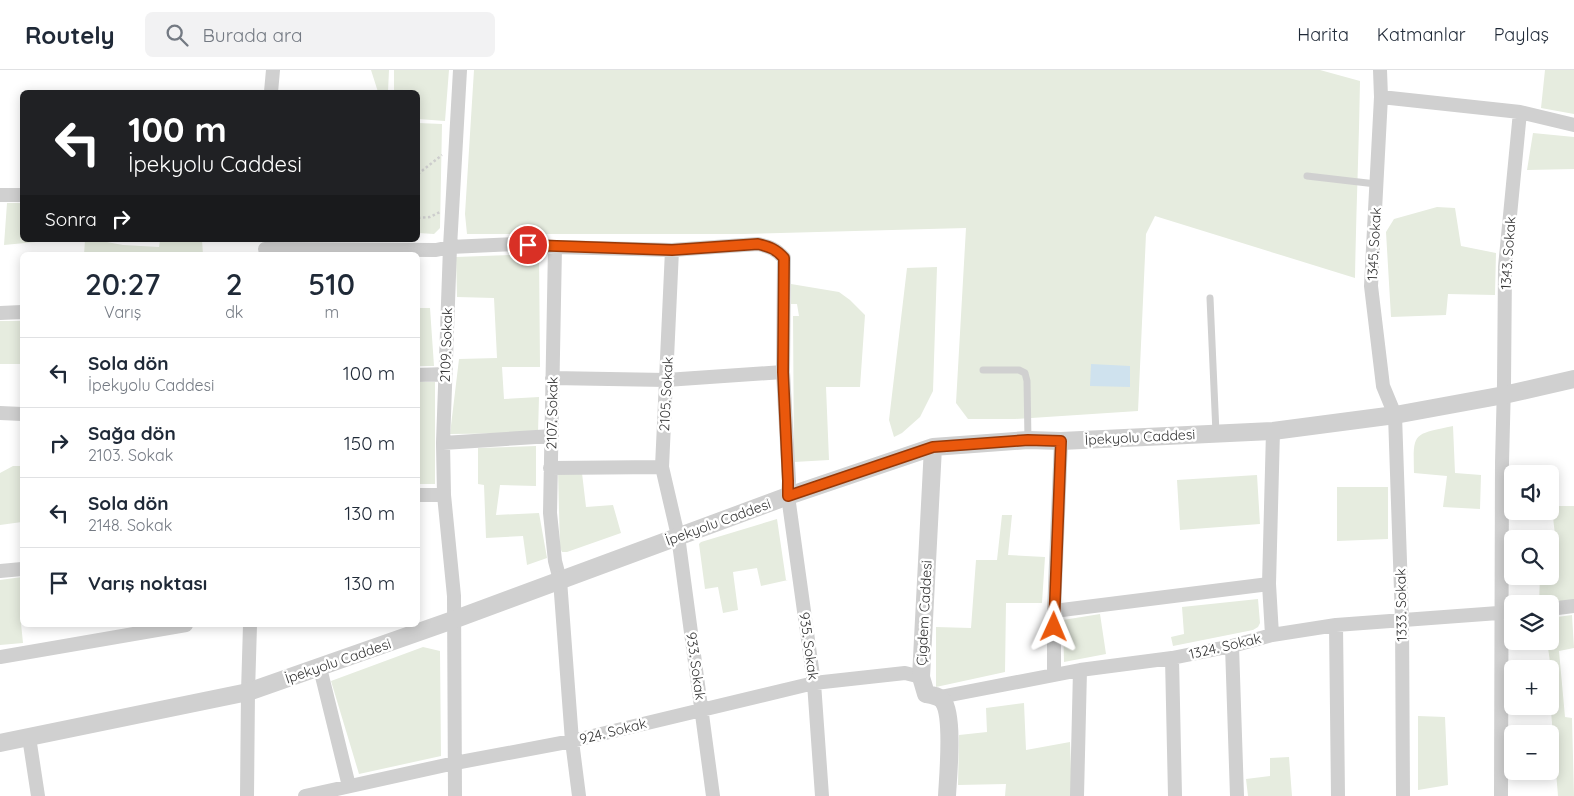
<!DOCTYPE html>
<html lang="tr">
<head>
<meta charset="utf-8">
<style>
  body { margin:0; font-family:Quicksand,sans-serif; background:#f2f2f3; color:#1f2937; height:100vh; display:flex; flex-direction:column; font-size:19px; white-space:nowrap }
  * { box-sizing:border-box; margin:0 }
  p { font-size:16px; color:#747a83 }
  .icon { flex:none; width:28px; height:28px; fill:none; stroke:currentColor; stroke-width:2; stroke-linecap:round; stroke-linejoin:round }
  .map { position:relative; flex:1; overflow:hidden }
  .details { position:absolute; left:20px; top:182px; width:400px; height:375px; display:flex; flex-direction:column; background:#fff; border-radius:8px; box-shadow:0 2px 12px #0003 }
  .details>* { flex:none }
  .hud { position:absolute; left:20px; top:20px; width:400px; height:152px; border-radius:8px; box-shadow:0 2px 12px #0003; background:#202124; color:#fff; overflow:hidden }
  .buttons { position:absolute; left:1504px; top:395px; display:grid; gap:10px }
  .buttons a { display:grid; place-items:center; width:55px; height:55px; border-radius:8px; background:#fff; box-shadow:0 2px 12px #0003; font-size:25px }
  .pin { position:absolute; display:grid; place-items:center; width:42px; height:42px; color:#fff; margin:-21px; border:2px solid #fff; border-radius:50%; box-shadow:0 1px 5px #0007 }
  .me { position:absolute; width:55px; margin:-28px; rotate:1deg; stroke-linejoin:round; filter:drop-shadow(0 0 4px #0008) }
  .turn { display:flex; align-items:center; gap:18px; height:105px; padding:0 25px; font-size:22px }
  .turn .icon { width:65px; height:65px; stroke-width:2.5 }
  .turn b { display:block; font-size:35px; line-height:42px }
  .then { display:flex; align-items:center; height:48px; padding:0 25px; background:#0003; gap:10px; font-size:19px }
  .eta { display:flex; justify-content:space-evenly; align-items:center; height:85px; text-align:center }
  .eta b { font-size:30px; font-weight:600; line-height:35px }
  ul { padding:0; list-style:none }
  li { display:flex; align-items:center; gap:15px; height:70px; padding:0 25px; border-top:1px solid #e0e1e3 }
  li div { flex:1 }
  li b { display:block; font-size:19px }
  li em { font-style:normal }
  header { display:flex; align-items:center; gap:30px; box-sizing:border-box; height:70px; padding:0 25px; background:#fff; border-bottom:1px solid #e0e1e3 }
  header strong { font-size:24px }
  nav { display:flex; gap:28px; margin-inline-start:auto; font-size:18px }
  .search { width:350px; height:45px; background:#f2f2f3; display:flex; align-items:center; gap:12px; box-sizing:border-box; padding:0 18px; border-radius:8px; color:#747a83; font-size:19px }
  .map>svg:first-child { display:block }
</style>
</head>
<body>
<header>
<strong>Routely</strong>
<div class="search"><svg class="icon" aria-label="search" viewBox="0 0 24 24"><circle cx="10" cy="10" r="6"/><path d="M15 15l6 6"/></svg>Burada ara</div>
<nav><a>Harita</a><a>Katmanlar</a><a>Paylaş</a></nav>
</header>
<div class="map">
<svg width="1574" height="726" viewBox="0 0 1574 726">
  <rect width="100%" height="100%" fill="#fff"/>
  <path fill="#e6ecdf" d="M371,0H389L388,22H378Z
    M394,0H449L445,51L418,49V22H394Z
    M474,0H1320L1360,11C1359,77 1356,142 1355,208L1155,146L1146,164L1138,341L1015,349H968L956,333L966,158L744,164H467L465,144Z
    M1545,0H1574V44L1541,38Z
    M418,53L442,54L440,158L434,164L418,163Z
    M1533,63L1574,67V99L1527,100Z
    M7,133H22V170H57L4,175Z
    M1437,137L1455,138L1461,176L1496,183L1495,225L1448,224L1446,245L1391,247L1386,162L1394,149Z
    M85,170H96L123,175L159,177L160,170H202L203,185H84Z
    M539,184L540,297H502L504,329L539,327L538,363L450,364L459,289L497,288L494,228L457,227L456,187Z
    M937,197L933,321L920,347L902,363L894,367L889,350L907,198Z
    M791,214L839,222L850,230L865,245L860,317H826L829,390L794,392L793,246H799L797,234H791Z
    M418,238H430L434,296H418Z
    M0,251H22V316V294H0Z
    M418,312H435V414H418Z
    M1453,356L1455,403L1481,405L1480,439L1443,437L1447,406L1414,403C1413,361 1413,365 1453,356Z
    M536,376V416L500,415L496,445L539,443L547,488L527,495L523,466L486,468L484,415L478,414V378Z
    M13,396H22V452L0,455V403Z
    M558,401L582,403L586,437L613,435L621,463L567,482H562L560,478Z
    M1257,405L1260,454L1180,460L1177,410Z
    M1337,417H1388V469L1337,471Z
    M1510,418H1512V441H1550V436H1574V531L1539,534L1540,506H1550V475L1556,474L1553,447L1509,445Z
    M1002,445H1012L1008,485L1045,487L1042,533H1006L1005,602L936,617V557L971,558L976,490H997Z
    M777,449L786,510H788L761,516L757,498L733,502L738,540L723,543L718,517L705,519L699,474L701,472Z
    M22,507V543L20,544L23,573L0,575V510Z
    M1258,529L1260,553L1258,557L1253,560L1173,576L1171,567L1184,564L1182,537Z
    M1100,544L1106,584L1064,592L1063,550Z
    M1572,545L1574,578L1559,581L1565,647L1572,648L1574,726H1558L1550,629L1551,599L1547,571H1550V548Z
    M423,577L440,581L441,686L359,704L331,611Z
    M1024,633L1026,680L1070,672L1072,726H1005L1006,714L958,715L959,665L987,662L986,638Z
    M1418,646L1445,647L1448,715L1418,720Z
    M1289,687L1292,726H1248L1246,709L1270,706V688Z"/>
  <path fill="#cfe2ee" d="M1091,294L1130,296V317L1090,316Z"/>
  <g fill="none" stroke-linecap="round" stroke-linejoin="round">
    <path stroke="#cdcdcd" stroke-width="2.5" stroke-dasharray="2.5 2.5" stroke-linecap="butt" d="M418,104L442,85
      M418,148L430,147L440,142"/>
    <path stroke="#d0d0d0" stroke-width="7" d="M1307,106L1376,114
      M1210,228L1216,363
      M983,300H1019L1025,303L1027,311L1028,370"/>
    <path stroke="#d0d0d0" stroke-width="14" d="M1380,0L1381,27L1371,216L1383,316L1395,345L1402,550L1403,726
      M271,22L273,0
      M1381,27L1520,42L1574,55
      M0,125H22
      M555,177L550,443L555,491L560,510L572,671L579,726
      M265,179L436,180L450,177L515,174L555,177L672,180L758,174C770,177 776,179 784,188L783,302L789,411L788,426L814,613L822,726
      M672,180L662,397L678,466L713,726
      M0,243L22,242
      M418,305L445,304
      M552,308L666,310L783,302
      M0,343L22,344
      M443,373L552,366
      M550,398L662,397
      M418,425H444
      M0,501L22,499
      M1550,539L1574,536
      M1054,541L1269,514
      M1336,555L1338,726
      M1272,565L1269,514L1273,361
      M1232,576L1237,726
      M0,587L186,555
      M1172,588L1175,726
      M320,598L349,716
      M1054,604V541L1061,371
      M940,627L1080,600L1172,588L1232,576L1272,565L1336,555L1512,542
      M29,667L38,726
      M247,726L248,622L250,555
      M305,726L455,693L572,671L814,613L905,603L921,607
      M455,726L454,526L444,425L443,373L450,177L460,0
      M1077,726L1080,600
      M1501,726L1502,393L1504,314L1505,197L1520,42"/>
    <path stroke="#d0d0d0" stroke-width="18" d="M933,377L921,607L926,624C932,625 939,626 943,631C954,646 948,706 947,726
      M0,673L248,622L453,550L788,426L933,377L1028,370L1061,371L1273,361L1395,345L1504,325L1574,309"/>
  </g>
  <g fill="none" stroke-linecap="round" stroke-linejoin="round">
    <defs>
      <path id="route" d="M528,175L672,180L758,174C770,177 776,179 784,188L783,302L788,411V426L933,377L1028,370L1061,371L1054,557"/>
    </defs>
    <use href="#route" stroke="#983908" stroke-width="12"/>
    <use href="#route" stroke="#ea580c" stroke-width="9"/>
  </g>
  <g text-anchor="middle" stroke-width="5" stroke-linejoin="round" paint-order="stroke">
    <g font-size="14" fill="#333" stroke="#fff">
      <text transform="translate(1374 174) rotate(-87)" y="5">1345. Sokak</text>
      <text transform="translate(1508 183) rotate(-86)" y="5">1343. Sokak</text>
      <text transform="translate(446 275) rotate(-88)" y="5">2109. Sokak</text>
      <text transform="translate(666 324) rotate(-87)" y="5">2105. Sokak</text>
      <text transform="translate(552 343) rotate(-89)" y="5">2107. Sokak</text>
      <text transform="translate(1140 367) rotate(-3)" y="5">İpekyolu Caddesi</text>
      <text transform="translate(718 452) rotate(-20)" y="5">İpekyolu Caddesi</text>
      <text transform="translate(1401 535) rotate(-91)" y="5">1333. Sokak</text>
      <text transform="translate(924 543) rotate(-87)" y="5">Çigdem Caddesi</text>
      <text transform="translate(809 576) rotate(82)" y="5">935. Sokak</text>
      <text transform="translate(1225 576) rotate(-13)" y="5">1324. Sokak</text>
      <text transform="translate(338 591) rotate(-19)" y="5">İpekyolu Caddesi</text>
      <text transform="translate(696 596) rotate(82)" y="5">933. Sokak</text>
      <text transform="translate(613 661) rotate(-14)" y="5">924. Sokak</text>
    </g>
  </g>
</svg>
<div class="buttons">
<a><svg class="icon" aria-label="sound" viewBox="0 0 24 24"><path d="M4 9h4l5-4v14l-5-4H4zM17 9q2 3 0 6"/></svg></a>
<a><svg class="icon" aria-label="search" viewBox="0 0 24 24"><circle cx="10" cy="10" r="6"/><path d="M15 15l6 6"/></svg></a>
<a><svg class="icon" aria-label="layers" viewBox="0 0 24 24"><path d="M12 4l9 5-9 5-9-5zM3 14l9 5 9-5"/></svg></a>
<a>+</a>
<a>−</a>
</div>
<div class="pin" style="left:528px;top:175px;background:#d93025"><svg class="icon" aria-label="arrive" viewBox="0 0 24 24"><path d="M6 21V4h12l-3 4 3 4H6"/></svg></div>
<svg class="me" style="left:1054px;top:557px" viewBox="-20 -20 40 40"><path d="M0-17L14 15 0 8-14 15z" fill="#ea580c" stroke="#fff" stroke-width="4"/></svg>
<div class="hud">
<div class="turn"><svg class="icon" aria-label="left" viewBox="0 0 24 24"><path d="M17 20v-9H6M10 6l-5 5 5 5"/></svg><div><b>100 m</b>İpekyolu Caddesi</div></div>
<div class="then">Sonra<svg class="icon" aria-label="right" viewBox="0 0 24 24"><path d="M7 20v-9h11M14 6l5 5-5 5"/></svg></div>
</div>
<section class="details">
<div class="eta">
<div><b>20:27</b><p>Varış</p></div>
<div><b>2</b><p>dk</p></div>
<div><b>510</b><p>m</p></div>
</div>
<ul>
<li><svg class="icon" aria-label="left" viewBox="0 0 24 24"><path d="M17 20v-9H6M10 6l-5 5 5 5"/></svg><div><b>Sola dön</b><p>İpekyolu Caddesi</p></div><em>100 m</em></li>
<li><svg class="icon" aria-label="right" viewBox="0 0 24 24"><path d="M7 20v-9h11M14 6l5 5-5 5"/></svg><div><b>Sağa dön</b><p>2103. Sokak</p></div><em>150 m</em></li>
<li><svg class="icon" aria-label="left" viewBox="0 0 24 24"><path d="M17 20v-9H6M10 6l-5 5 5 5"/></svg><div><b>Sola dön</b><p>2148. Sokak</p></div><em>130 m</em></li>
<li><svg class="icon" aria-label="arrive" viewBox="0 0 24 24"><path d="M6 21V4h12l-3 4 3 4H6"/></svg><div><b>Varış noktası</b></div><em>130 m</em></li>
</ul>
</section>
</div>
</body>
</html>
